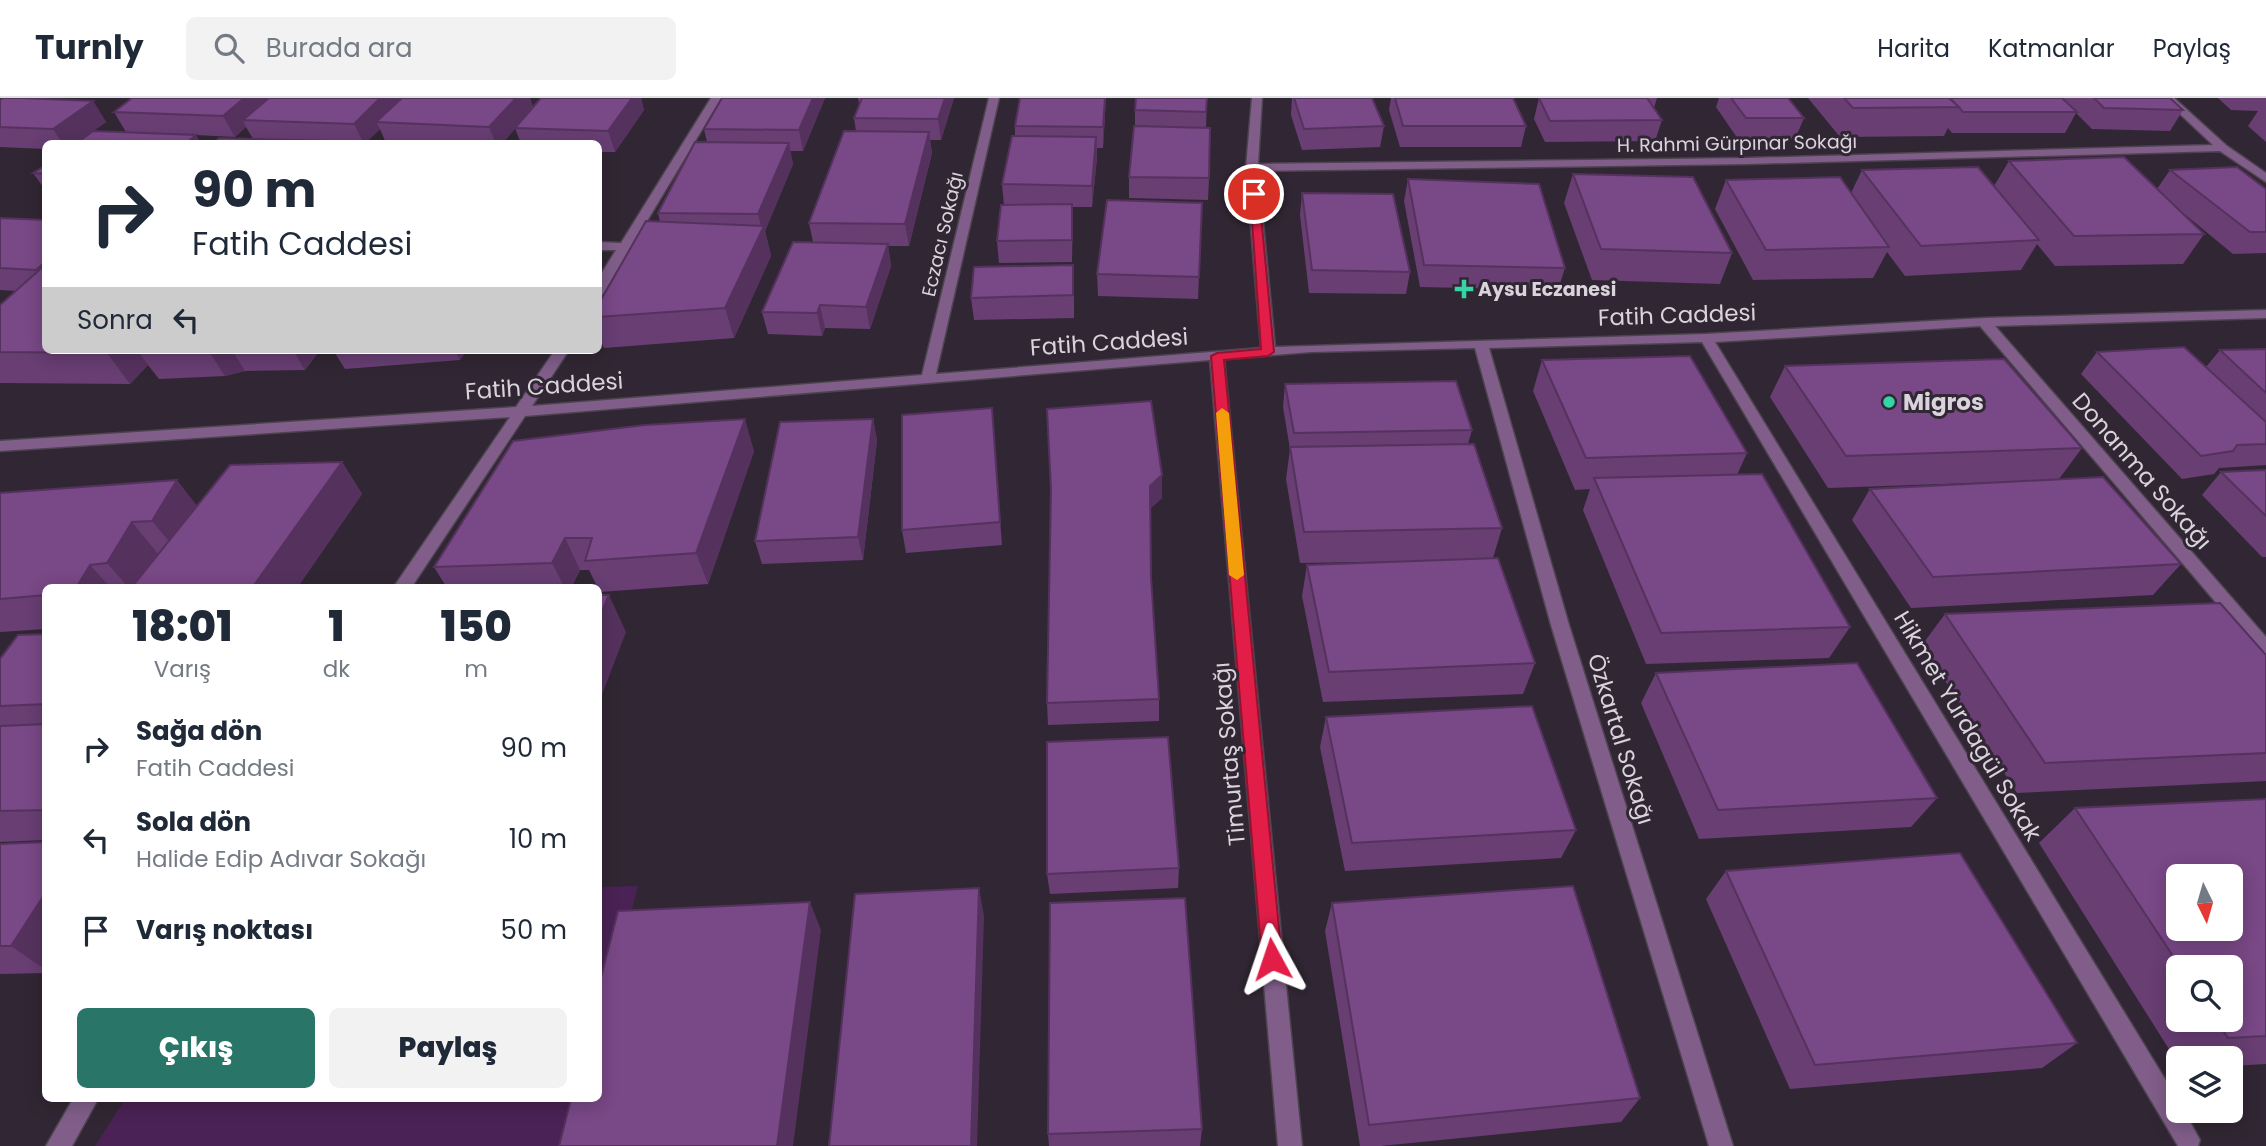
<!DOCTYPE html>
<html lang="tr">
<head>
<meta charset="utf-8">
<style>
  body { margin:0; font-family:Poppins,sans-serif; background:#f2f2f3; color:#1f2937; height:100vh; display:flex; flex-direction:column; font-size:26px; white-space:nowrap }
  * { box-sizing:border-box; margin:0 }
  p { font-size:23px; color:#747a83 }
  .icon { flex:none; width:38px; height:38px; fill:none; stroke:currentColor; stroke-width:2; stroke-linecap:round; stroke-linejoin:round }
  .map { position:relative; flex:1; overflow:hidden }
  .panel { position:absolute; left:42px; top:486px; width:560px; height:518px; display:flex; flex-direction:column; background:#fff; border-radius:10px; box-shadow:0 4px 18px #0003 }
  .panel>* { flex:none }
  .guide { position:absolute; left:42px; top:42px; width:560px; height:214px; border-radius:10px; box-shadow:0 4px 18px #0003; background:#fff; color:#1f2937; overflow:hidden }
  .needle { width:46px; rotate:175deg }
  .controls { position:absolute; left:2166px; top:766px; display:grid; gap:14px }
  .controls a { display:grid; place-items:center; width:77px; height:77px; border-radius:10px; background:#fff; box-shadow:0 4px 18px #0003; font-size:35px }
  .pin { position:absolute; display:grid; place-items:center; width:60px; height:60px; color:#fff; margin:-30px; border:4px solid #fff; border-radius:50%; box-shadow:0 2px 7px #0007 }
  .me { position:absolute; width:77px; margin:-38px; rotate:355deg; stroke-linejoin:round; filter:drop-shadow(0 0 5px #0008) }
  .turn { display:flex; align-items:center; gap:24px; height:147px; padding:0 35px; font-size:32px }
  .turn .icon { width:91px; height:91px; stroke-width:2.5 }
  .turn b { display:block; font-size:49px; line-height:60px }
  .then { display:flex; align-items:center; height:66px; padding:0 35px; background:#0003; gap:14px; font-size:26px }
  .eta { display:flex; justify-content:space-evenly; align-items:center; height:119px; text-align:center }
  .eta b { font-size:42px; font-weight:800; line-height:49px }
  .button { display:flex; gap:14px; margin-top:auto; padding:14px 35px }
  .button a { flex:1; height:80px; border-radius:10px; background:#297669; color:#fff; font-size:28px; font-weight:800; line-height:80px; text-align:center }
  .button a+a { background:#f2f2f3; color:#1f2937 }
  ul { padding:0; list-style:none }
  li { display:flex; align-items:center; gap:21px; height:91px; padding:0 35px }
  li div { flex:1 }
  li b { display:block; font-size:26px }
  li em { font-style:normal }
  header { display:flex; align-items:center; gap:42px; box-sizing:border-box; height:98px; padding:0 35px; background:#fff; border-bottom:2px solid #e0e1e3 }
  header strong { font-size:33px }
  nav { display:flex; gap:38px; margin-inline-start:auto; font-size:24px }
  .search { width:490px; height:63px; background:#f2f2f3; display:flex; align-items:center; gap:18px; box-sizing:border-box; padding:0 24px; border-radius:10px; color:#747a83; font-size:26px }
  .map>svg:first-child { display:block }
</style>
</head>
<body>
<header>
<strong>Turnly</strong>
<div class="search"><svg class="icon" aria-label="search" viewBox="0 0 24 24"><circle cx="10" cy="10" r="6"/><path d="M15 15l6 6"/></svg>Burada ara</div>
<nav><a>Harita</a><a>Katmanlar</a><a>Paylaş</a></nav>
</header>
<div class="map">
<svg width="2266" height="1048" viewBox="0 0 2266 1048">
  <rect width="100%" height="100%" fill="#312734"/>
  <path fill="#4a2255" d="M638,788L599,936V789Z
    M125,1001H581L568,1048H95Z"/>
  <g fill="none" stroke-linecap="round" stroke-linejoin="round">
    <defs>
      <path id="minor" d="M711,0H721L603,196L598,197V181L616,152H598V144L621,145Z
        M989,0H999L936,276L1261,250L1246,70L1252,0H1262L1258,66L1747,60L2213,47L2163,0H2174L2227,48L2266,75V84L2220,53L1747,66L1258,73L1275,249L1706,236L1984,220L2266,212V220L1995,228L2266,539V558L2260,556L1980,228L1715,244L2179,1004V1013H2184L2200,1042L2198,1048H2178L1702,244L1489,250L1569,527L1733,1048H1709L1551,527L1475,250L1311,254L1224,261L1302,1048H1278L1210,262L525,318L411,490H393L510,319L0,353V343L516,309L555,252H569L532,308L922,277Z
        M73,1001H98L72,1048H46Z"/>
    </defs>
    <use href="#minor" stroke="#4c434f" stroke-width="3"/>
    <use href="#minor" fill="#805e89" fill-rule="evenodd"/>
  </g>
  <path fill="#683e73" fill-rule="evenodd" d="M132,0H530L533,9L541,0H641L644,12L615,54H598V46H521L515,30L527,16L502,46L386,45L380,31L365,45L372,46H212L253,41L246,29L235,39L196,37L201,46H46V51L0,49V2L93,3L106,24L91,34H126L114,14Z
    M825,0L803,53H790L793,66L765,133L771,158L734,240L604,250L598,237V207L660,124L658,115L707,44L704,31Z
    M858,0H954L941,42H930L932,55L909,148H888L891,168L870,231L825,230L822,238L768,236L762,214L813,144L809,125L856,33L854,20L859,6Z
    M1106,0L1103,50H1097V60L1092,109H1072V164L999,165L997,143L1004,107L1002,86L1015,38V28Z
    M1207,0L1206,30L1209,80L1208,102L1129,100V79L1135,28V12Z
    M1292,0H1372L1384,28L1380,49L1302,52L1291,17Z
    M1391,0H1513L1526,28L1521,49H1400L1389,12Z
    M1539,0H1657L1654,10L1662,22L1655,43L1545,44L1534,21Z
    M1719,0H1788L1804,20L1795,41H1738L1716,9Z
    M1808,0H2170L2183,12L2170,33L2092,31L2076,15L2065,35H1952L1948,30L1944,38L1840,39Z
    M2218,0H2266V44L2248,28L2258,13L2231,12Z
    M2009,63L2157,91L2170,72L2266,91V155L2233,156L2182,114L2204,136L2183,166L2055,168L2037,146L2021,172L1905,178L1887,154L1873,180L1753,182L1715,111L1726,82L1851,95L1862,72L1994,88Z
    M46,67V93L33,75Z
    M1573,76L1732,155L1720,186L1592,182L1564,105Z
    M1408,81L1565,170L1558,192L1420,189L1404,103Z
    M1302,95L1410,174L1406,196L1309,195L1300,117Z
    M1202,105L1198,201L1098,198L1097,176Z
    M0,120L46,122V252H320L305,272L245,273L225,278L159,281L148,267L130,286L0,285V207L16,193L0,192Z
    M1074,189V220L974,222L971,200Z
    M2266,251V367L2219,370L2214,376L2182,381L2081,276L2097,254L2206,269L2220,252Z
    M333,252H467L460,262L345,271Z
    M1542,262L1747,355L1737,377L1850,529L1829,560L1646,566L1583,412L1590,391L1575,392L1533,293Z
    M1785,268L2082,350L2059,381L2181,466L2153,497L1911,510L1852,422L1870,391L2052,382L1828,390L1770,299Z
    M1285,286L1472,332L1468,346L1502,430L1493,460L1535,565L1523,596L1323,604L1302,498L1307,467L1419,463L1300,465L1286,381L1290,351L1283,309Z
    M992,310L1002,447L906,455L902,432Z
    M873,321L877,343L863,462L762,466L755,443Z
    M754,353L708,486L600,494L589,472H580L571,490H447L434,469Z
    M342,364L362,396L297,490H46V531L0,534V395L197,408Z
    M2266,372V459H2262L2202,397L2221,374Z
    M1051,392L1162,400L1151,410V479L1159,601V623L1048,627L1047,605Z
    M1945,516L2266,557V683L2017,695L1922,547Z
    M46,536V742L0,744V561Z
    M1656,575L1937,700L1911,729L1699,741L1641,605Z
    M1326,619L1576,732L1561,760L1345,773L1320,649Z
    M2266,701V966L2231,968V961H2179V967L2039,745L2075,710ZM2179,870H2231V922H2179Z
    M46,744V875L0,876V746Z
    M1179,770L1178,790L1050,796L1047,776Z
    M1726,773L2077,945L2042,970L1790,991L1706,801Z
    M1332,805L1640,1000L1621,1024L1381,1048H1360L1325,833Z
    M1202,1031L1200,1048H1049L1048,1036Z"/>
  <path fill="#55325e" d="M244,0H280L243,22L246,29L235,39L223,18Z
    M380,0H403L376,24L380,31L365,46H364L354,26Z
    M516,0H530L533,10L502,46H496L489,29Z
    M632,0H641L644,12L615,54L608,33Z
    M813,0H825L803,53L799,32Z
    M945,0H954L941,42L938,21Z
    M1105,0H1106L1103,50V29Z
    M93,3L106,24L76,46H63L53,31Z
    M929,34L932,55L909,148L905,126Z
    M196,37L201,46H185Z
    M1096,39L1097,60L1092,109V88Z
    M789,45L793,66L765,133L771,158L734,240L725,210L762,132L758,116Z
    M598,62L601,70L598,74Z
    M1072,106L1073,128L1072,164Z
    M888,146L891,168L870,231L866,209Z
    M820,207L825,230L822,238L817,215Z
    M110,252H137L148,267L130,286L107,255Z
    M208,252H232L245,273L225,278Z
    M293,252H320L305,272Z
    M455,252H467L460,262Z
    M992,310L994,333L1002,447L1000,424Z
    M745,321L754,353L708,486L696,455Z
    M873,321L877,343L863,462L858,439Z
    M342,364L362,396L297,490H252Z
    M1162,377V400L1150,411V388Z
    M177,382L201,413L178,454L152,423Z
    M132,424L158,456L138,490H129L107,465Z
    M565,440L580,472L571,490H565L552,465Z
    M90,467L111,490H76Z
    M609,497L626,534L598,607V522Z
    M979,790L984,818L977,1048H971Z
    M46,794V872L11,848Z
    M810,804L821,832L793,1048H777Z"/>
  <path fill="#794886" stroke="#55325e" stroke-width="2" fill-rule="evenodd" d="M3,0H22L93,3L53,31L0,29V2Z
    M132,0H244L223,18L114,14Z
    M269,0H380L354,26L243,22Z
    M402,0H516L489,29L376,24Z
    M541,0H632L608,33L515,30Z
    M722,0H813L799,32L704,31Z
    M862,0H945L938,21L854,20Z
    M1020,0H1105L1103,29L1015,28Z
    M1136,0H1207L1206,14L1135,12Z
    M1294,0H1372L1384,28L1304,31Z
    M1395,0H1513L1526,28H1403Z
    M1539,0H1647L1662,22L1550,23Z
    M1731,0H1788L1804,20H1746Z
    M1844,0H1949L1959,9L1853,10Z
    M1950,0H2062L2077,14H1963Z
    M2094,0H2170L2183,12L2104,10Z
    M1134,28L1210,30L1209,80L1129,79Z
    M93,33L196,37L185,46H76Z
    M844,33L929,34L905,126L809,125Z
    M1012,38L1096,39L1092,88L1002,86Z
    M219,40L330,43L328,46H212Z
    M695,44L789,45L758,116L658,115Z
    M2124,59L2204,136L2074,138L2009,63Z
    M46,67V76L33,75Z
    M1978,69L2039,142L1921,148L1862,72Z
    M2237,69L2266,91V134H2250L2170,72Z
    M1573,76L1693,79L1732,155L1601,151Z
    M1840,79L1889,149L1766,152L1726,82Z
    M1408,81L1539,86L1565,170L1424,167Z
    M1302,95L1393,96L1410,174L1312,172Z
    M1107,102L1202,105L1199,179L1097,176Z
    M1072,106V142L997,143L1001,107Z
    M0,120L46,122V163L36,172L0,170Z
    M646,123L764,128L725,210L598,219V207Z
    M793,144L888,146L866,209L820,207L817,215L762,214Z
    M46,166V252H110L107,255L0,254V207Z
    M1073,167V197L971,200L974,169Z
    M2184,249L2266,324V346L2237,347L2233,353L2201,358L2097,254Z
    M2266,251V295L2220,252Z
    M1690,258L1747,355L1586,360L1542,262Z
    M2004,261L2082,350L1846,358L1785,268Z
    M1456,283L1472,332L1294,335L1285,286Z
    M1151,303L1162,377L1150,388L1151,479L1159,601L1047,605L1051,392L1047,311Z
    M992,310L1000,424L902,432V317Z
    M745,321L696,455L585,463L592,440H565L552,465L434,469L513,343L645,327Z
    M873,321L858,439L755,443L780,324Z
    M1474,346L1502,430L1304,434L1290,349Z
    M342,364L252,490H131L230,367Z
    M2266,372V418L2221,374Z
    M1762,376L1850,529L1661,535L1594,380Z
    M2103,379L2181,466L1933,479L1870,391Z
    M177,382L152,423L132,424L107,465L90,467L76,490H46V497L0,501V395Z
    M1498,460L1535,565L1329,574L1307,467Z
    M598,497H609L598,522Z
    M2220,505L2266,557V655L2045,665L1945,516Z
    M46,536V606L0,608V561L18,537Z
    M1857,565L1937,700L1718,712L1656,575Z
    M1532,608L1576,732L1352,745L1326,619Z
    M46,626V712L0,713V628Z
    M1168,639L1179,770L1047,776V644Z
    M2266,701V938L2228,940L2216,922H2231V870H2181L2075,710ZM2179,779H2231V831H2179Z
    M46,744V794L11,848H0V746Z
    M1960,755L2077,945L1815,967L1726,773Z
    M1573,788L1640,1000L1369,1027L1332,805Z
    M979,790L971,1048H829L855,796Z
    M1185,800L1202,1031L1048,1036L1050,805Z
    M810,804L777,1048H559L571,1001H598V891L618,813Z"/>
  <path fill="#e11d48" stroke="#92132f" stroke-width="2" d="M1250,94L1259,96L1274,254L1268,258L1224,262L1282,861L1279,867L1272,870L1265,867L1262,861L1211,258L1217,255L1261,251Z"/>
  <path fill="#f59e0b" d="M1222,310L1229,315L1244,477L1237,482L1229,477L1216,315Z"/>
  <g fill="#35d4a7" stroke="#312734" stroke-width="2.5">
    <path d="M1460.5 180.5h7v7h7v7h-7v7h-7v-7h-7v-7h7z"/>
    <circle cx="1889" cy="304" r="7"/>
  </g>
  <g text-anchor="middle" stroke-width="6" stroke-linejoin="round" paint-order="stroke">
    <g font-size="19" fill="#d9d3db" stroke="#312734">
      <text transform="translate(1737 45) rotate(-1)" y="7">H. Rahmi Gürpınar Sokağı</text>
      <text transform="translate(942 136) rotate(-77)" y="7">Eczacı Sokağı</text>
    </g>
    <g font-size="19" font-weight="bold" fill="#d9d3db" stroke="#312734" text-anchor="start">
      <text x="1478" y="198">Aysu Eczanesi</text>
    </g>
    <g font-size="23" fill="#d9d3db" stroke="#312734">
      <text transform="translate(1677 217) rotate(-2)" y="8">Fatih Caddesi</text>
      <text transform="translate(1109 244) rotate(-4)" y="8">Fatih Caddesi</text>
      <text transform="translate(544 288) rotate(-4)" y="8">Fatih Caddesi</text>
      <text transform="translate(2142 373) rotate(49)" y="8">Donanma Sokağı</text>
      <text transform="translate(1968 628) rotate(59)" y="8">Hikmet Yurdagül Sokak</text>
      <text transform="translate(1621 641) rotate(73)" y="8">Özkartal Sokağı</text>
      <text transform="translate(1229 656) rotate(-95)" y="8">Timurtaş Sokağı</text>
    </g>
    <g font-size="23" font-weight="bold" fill="#d9d3db" stroke="#312734" text-anchor="start">
      <text x="1903" y="312">Migros</text>
    </g>
  </g>
</svg>
<div class="controls">
<a><svg class="needle" viewBox="-14 -14 28 28"><path d="M0-13l5 13h-10z" fill="#e53935"/><path d="M0 13l5-13h-10z" fill="#747a83"/></svg></a>
<a><svg class="icon" aria-label="search" viewBox="0 0 24 24"><circle cx="10" cy="10" r="6"/><path d="M15 15l6 6"/></svg></a>
<a><svg class="icon" aria-label="layers" viewBox="0 0 24 24"><path d="M12 4l9 5-9 5-9-5zM3 14l9 5 9-5"/></svg></a>
</div>
<div class="pin" style="left:1254px;top:96px;background:#d93025"><svg class="icon" aria-label="arrive" viewBox="0 0 24 24"><path d="M6 21V4h12l-3 4 3 4H6"/></svg></div>
<svg class="me" style="left:1272px;top:861px" viewBox="-20 -20 40 40"><path d="M0-17L14 15 0 8-14 15z" fill="#e11d48" stroke="#fff" stroke-width="4"/></svg>
<div class="guide">
<div class="turn"><svg class="icon" aria-label="right" viewBox="0 0 24 24"><path d="M7 20v-9h11M14 6l5 5-5 5"/></svg><div><b>90 m</b>Fatih Caddesi</div></div>
<div class="then">Sonra<svg class="icon" aria-label="left" viewBox="0 0 24 24"><path d="M17 20v-9H6M10 6l-5 5 5 5"/></svg></div>
</div>
<section class="panel">
<div class="eta">
<div><b>18:01</b><p>Varış</p></div>
<div><b>1</b><p>dk</p></div>
<div><b>150</b><p>m</p></div>
</div>
<ul>
<li><svg class="icon" aria-label="right" viewBox="0 0 24 24"><path d="M7 20v-9h11M14 6l5 5-5 5"/></svg><div><b>Sağa dön</b><p>Fatih Caddesi</p></div><em>90 m</em></li>
<li><svg class="icon" aria-label="left" viewBox="0 0 24 24"><path d="M17 20v-9H6M10 6l-5 5 5 5"/></svg><div><b>Sola dön</b><p>Halide Edip Adıvar Sokağı</p></div><em>10 m</em></li>
<li><svg class="icon" aria-label="arrive" viewBox="0 0 24 24"><path d="M6 21V4h12l-3 4 3 4H6"/></svg><div><b>Varış noktası</b></div><em>50 m</em></li>
</ul>
<div class="button"><a>Çıkış</a><a>Paylaş</a></div>
</section>
</div>
</body>
</html>
